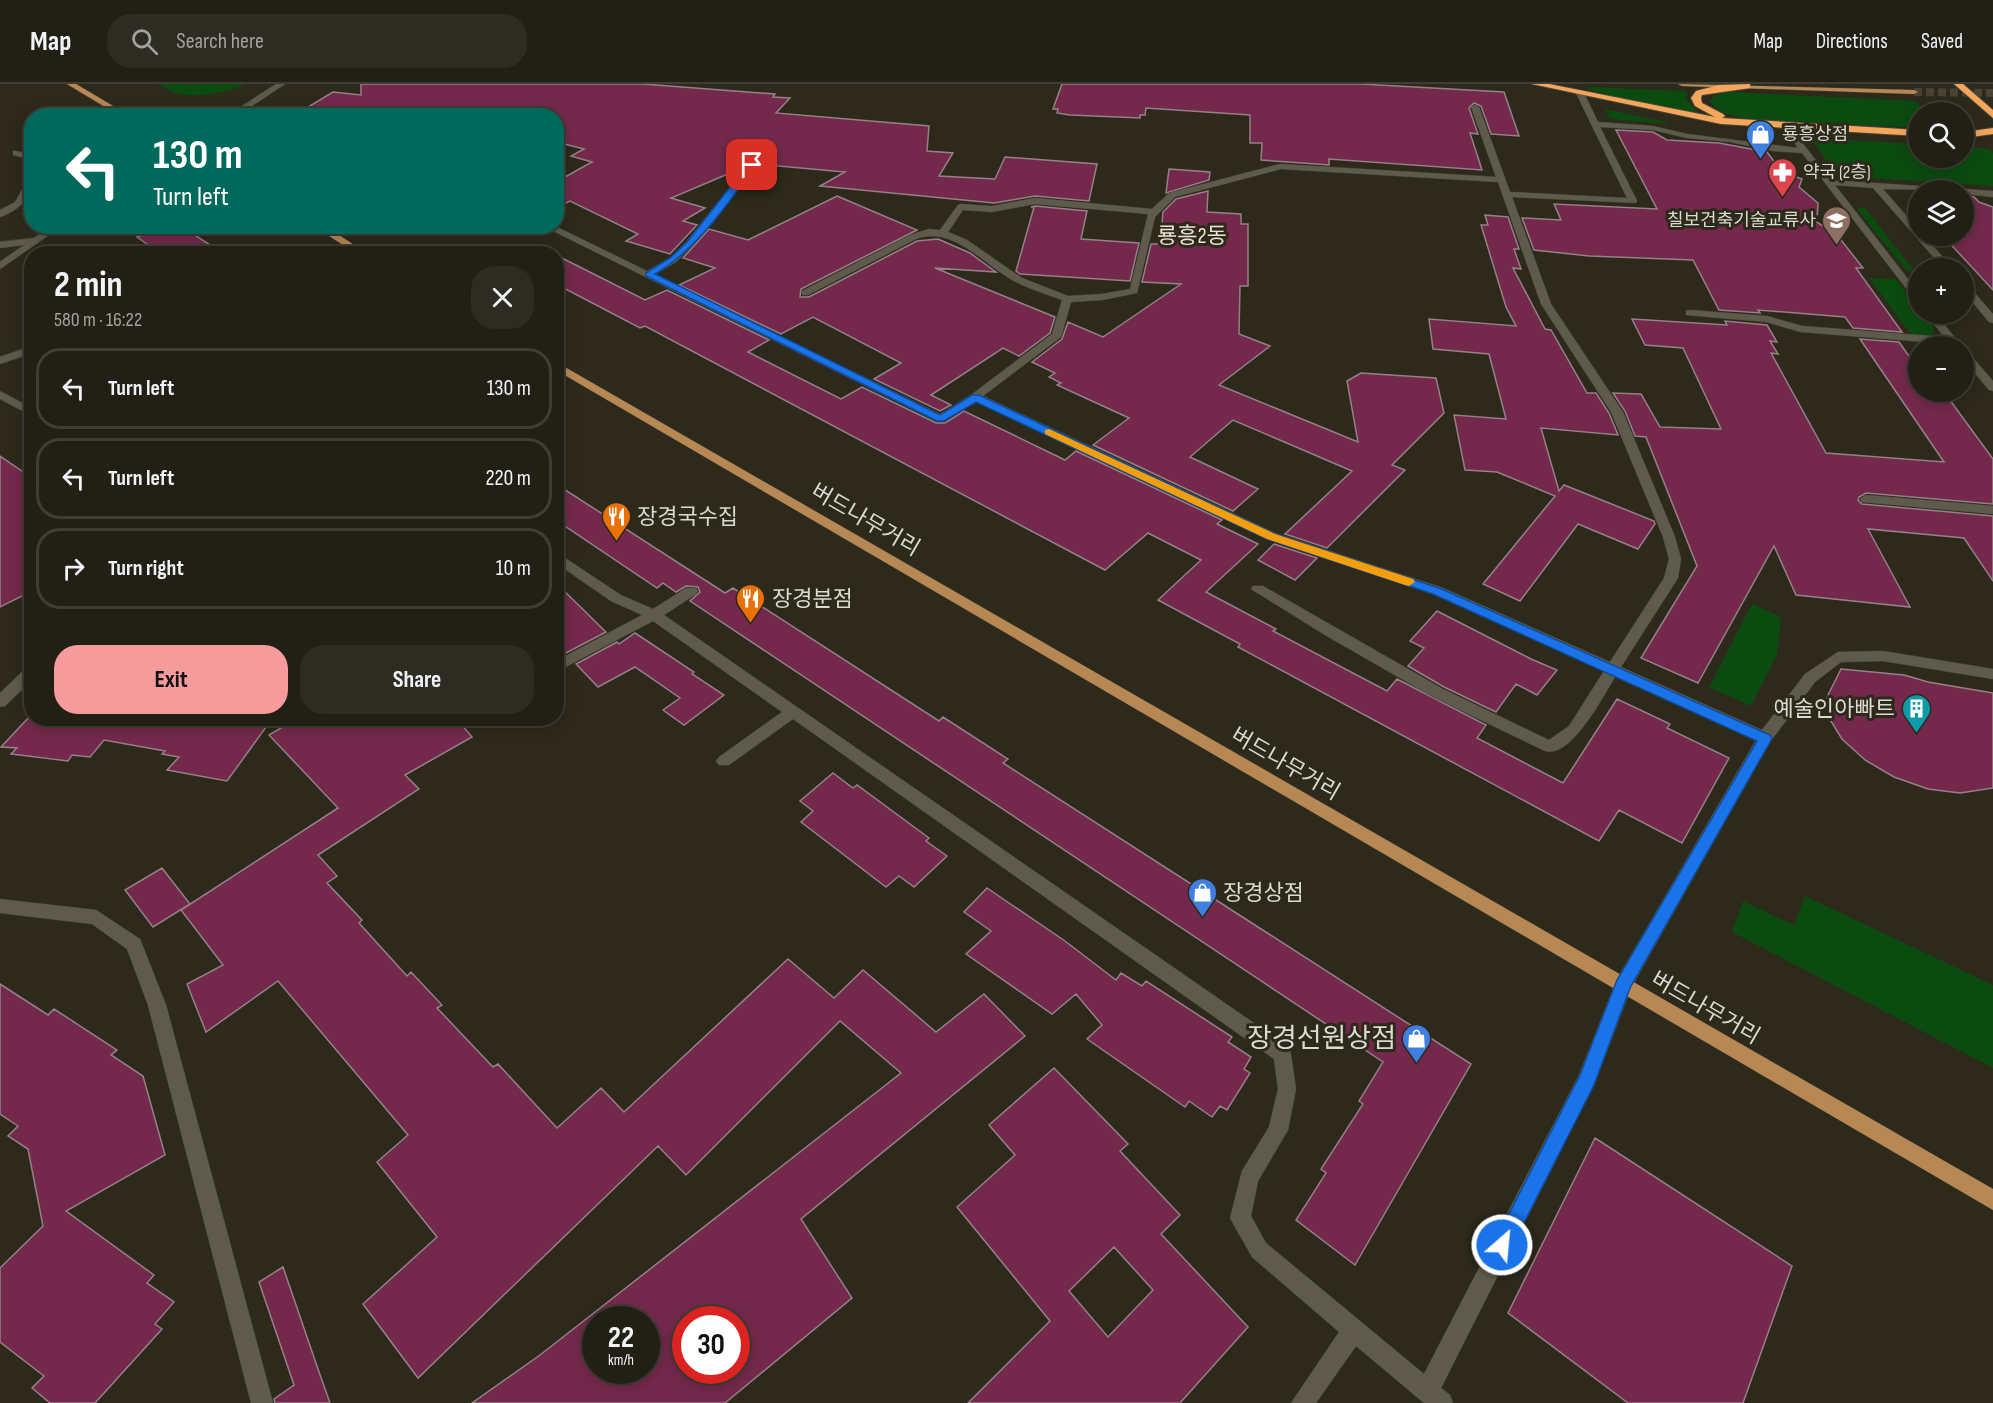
<!DOCTYPE html>
<html lang="en">
<head>
<meta charset="utf-8">
<style>
  body { margin:0; font-family:"Sofia Sans Condensed","Noto Sans KR",sans-serif; background:#2e2c22; color:#f1f3f6; height:100vh; display:flex; flex-direction:column; font-size:22px; white-space:nowrap }
  * { box-sizing:border-box; margin:0 }
  p { font-size:20px; color:#a2a2a0 }
  .icon { flex:none; width:33px; height:33px; fill:none; stroke:currentColor; stroke-width:2; stroke-linecap:round; stroke-linejoin:round }
  .map { position:relative; flex:1; overflow:hidden }
  .panel { position:absolute; left:24px; top:162px; width:540px; height:480px; display:flex; flex-direction:column; background:#221f14; border-radius:24px; box-shadow:0 3px 15px #0003,0 0 0 2px #3f3d34 }
  .panel>* { flex:none }
  .top-card { position:absolute; left:24px; top:24px; width:540px; height:126px; border-radius:24px; box-shadow:0 3px 15px #0003,0 0 0 2px #3f3d34; background:#00695c; color:#fff; overflow:hidden }
  .tools { position:absolute; left:1908px; top:18px; display:grid; gap:12px }
  .tools a { display:grid; place-items:center; width:66px; height:66px; border-radius:50%; background:#221f14; box-shadow:0 3px 15px #0003,0 0 0 2px #3f3d34; font-size:30px }
  .speed { position:absolute; left:582px; top:1222px; display:flex; gap:12px; font-size:30px; font-weight:700; text-align:center }
  .speed>* { display:grid; place-content:center; width:78px; height:78px; border-radius:50%; background:#221f14; box-shadow:0 3px 15px #0003,0 0 0 2px #3f3d34; line-height:1 }
  .speed small { font-size:15px; font-weight:400 }
  .speed .limit { border:9px solid #d22; background:#fff; color:#111 }
  .pin { position:absolute; display:grid; place-items:center; width:51px; height:51px; color:#fff; margin:-26px; border-radius:12px; box-shadow:0 3px 9px #0006 }
  .me { position:absolute; width:66px; margin:-33px; rotate:27deg; stroke-linejoin:round; filter:drop-shadow(0 0 4px #0008) }
  .turn { display:flex; align-items:center; gap:21px; height:126px; padding:0 30px; font-size:27px }
  .turn .icon { width:78px; height:78px; stroke-width:2.5 }
  .turn b { display:block; font-size:42px; line-height:51px }
  .round { display:grid; place-items:center; flex:none; width:63px; height:63px; border-radius:24px; background:#2e2c22 }
  .head { display:flex; align-items:center; justify-content:space-between; height:102px; padding:0 30px }
  h1 { font-size:36px; font-weight:700; line-height:45px }
  .cta { display:flex; gap:12px; margin-top:auto; padding:12px 30px }
  .cta a { flex:1; height:69px; border-radius:24px; background:#f59b9b; color:#111; font-size:24px; font-weight:700; line-height:69px; text-align:center }
  .cta a+a { background:#2e2c22; color:#f1f3f6 }
  ul { padding:0; list-style:none }
  li { display:flex; align-items:center; gap:18px; height:81px; margin:0 12px 9px; padding:0 18px; border:3px solid #3f3d34; border-radius:24px }
  li div { flex:1 }
  li b { display:block; font-size:22px }
  li em { font-style:normal }
  header { display:flex; align-items:center; gap:36px; box-sizing:border-box; height:84px; padding:0 30px; background:#221f14; border-bottom:2px solid #3f3d34 }
  header strong { font-size:28px }
  nav { display:flex; gap:33px; margin-inline-start:auto; font-size:21px }
  .search { width:420px; height:54px; background:#2e2c22; display:flex; align-items:center; gap:15px; box-sizing:border-box; padding:0 21px; border-radius:24px; color:#a2a2a0; font-size:22px }
  .map>svg:first-child { display:block }
</style>
</head>
<body>
<header>
<strong>Map</strong>
<div class="search"><svg class="icon" aria-label="search" viewBox="0 0 24 24"><circle cx="10" cy="10" r="6"/><path d="M15 15l6 6"/></svg>Search here</div>
<nav><a>Map</a><a>Directions</a><a>Saved</a></nav>
</header>
<div class="map">
<svg width="1993" height="1319" viewBox="0 0 1993 1319">
  <rect width="100%" height="100%" fill="#2d291b"/>
  <path fill="#0c4b10" d="M158,0H245C229,9 198,14 180,10C172,8 165,4 158,0Z
    M1590,3L1683,7L1687,9L1686,15L1697,27C1688,31 1596,10 1586,4Z
    M1729,8L1915,17L1927,28H1918V44L1750,35C1736,33 1717,30 1710,17L1715,11Z
    M1605,25L1666,38L1668,40L1610,35Z
    M1817,54L1918,60V74H1964V63L1989,65L1993,69V102L1839,92L1834,88L1813,57Z
    M1860,123L1866,125L1915,188L1906,186L1857,125Z
    M1869,194L1896,195L1918,224V230H1923L1934,244L1933,251L1918,252L1910,249Z
    M1752,520L1781,533L1777,570L1751,622L1709,603Z
    M1805,812L1993,901V984L1732,848L1743,817L1794,841Z"/>
  <path fill="#74294c" stroke="#948188" stroke-width="1.5" fill-rule="evenodd" d="M361,0H643L775,10L773,13L790,14L776,29L929,42L927,67L953,69L939,92L995,95L1005,73L1097,80L1089,117L1035,112L994,119L820,102L845,88L757,80L755,77H749L742,84L671,114L705,124L683,137L697,141L670,170L626,157L638,150L570,117L556,124V98L592,78L571,72L584,65L556,58V32H293L333,8L361,11Z
    M1062,0H1361L1504,8L1519,52L1491,50L1481,22L1474,19L1469,24L1478,50L1470,49L1482,86L1329,75V81L1261,76L1262,59H1250V31L1146,24L1145,31H1140V34L1070,31L1057,29L1058,25H1053Z
    M1616,46L1653,48L1667,56L1719,59L1767,68L1782,88L1802,95L1799,103L1818,119L1817,138L1838,152L1863,184H1856L1902,248L1853,244L1845,233L1758,226L1760,229L1719,226L1693,176L1589,172L1534,166L1522,134L1561,136L1554,120L1657,125Z
    M1169,85L1210,88L1209,96L1166,109Z
    M1208,107L1207,128L1241,130V140H1248V202H1240L1239,250L1270,262L1219,301L1358,358L1347,297L1361,289L1436,294L1444,329L1392,381L1405,386L1327,464L1285,450L1352,387L1233,336L1190,373L1258,405L1233,427L1093,361L1129,334L1057,301L1061,299L1049,293L1055,289L1032,278L1062,255L1068,238L1103,253L1181,200L1142,198L1151,160H1160L1163,128L1176,115Z
    M837,112L917,146L801,205L800,213H809L917,157L938,155L970,169L996,188L935,184L1055,233L1050,249L1019,272L1003,264L931,311L951,321L940,327L874,295L901,279L813,233L781,250L679,201L715,184L683,174L709,145L748,156Z
    M1964,112L1974,113L1979,118L1993,123V206L1943,152H1964Z
    M1035,122L1087,127L1081,155L1139,159L1130,197L1020,190L1016,187L1034,123H1031Z
    M1485,131L1508,133L1519,165H1514L1521,185L1513,184L1545,245L1551,246L1587,309H1596L1609,329L1618,351L1541,344L1559,407L1564,401L1654,437L1655,440L1638,465L1578,440L1520,517L1483,500L1555,412L1497,388L1465,386L1454,331L1506,335L1489,270L1433,265L1429,235L1516,242L1506,223L1481,141H1488Z
    M168,142H181L224,170H161L137,153Z
    M556,171L645,216L667,206L769,256L748,268L841,315L862,303L936,339H945L964,327L1065,376L1076,367L1222,436L1217,440L1258,460L1206,508L1276,545L1273,547L1387,607L1397,595L1486,641L1477,654L1563,699L1617,615L1670,640L1667,644L1729,674L1682,759L1619,726L1599,757L1238,563L1240,560L1158,516L1201,476L1148,449L1105,486L645,242L640,244L556,200Z
    M1632,235L1727,241L1725,237L1767,241L1777,258L1770,257L1778,270L1771,269L1826,369L1944,378L1860,255L1899,258L1918,285V308H1944L1993,375V420L1866,409L1859,413L1858,416L1862,420L1993,432V497L1964,454L1868,445L1910,523L1796,511L1774,462L1698,599L1641,574L1697,482L1646,353L1635,352L1625,327L1613,309L1641,310L1660,343L1721,345L1683,264L1645,261Z
    M0,372L32,394V507L0,523Z
    M556,400L725,509L733,504L939,637L943,633L1008,675L1003,679L1471,980L1355,1181L1296,1136L1326,1089L1321,1085L1363,1020L1359,1017L1383,978L690,517L700,508L698,503L686,502L676,508L663,499L657,504L556,436Z
    M1274,460L1317,474L1295,496L1258,476Z
    M556,499L606,548L566,569L556,558Z
    M1437,527L1531,575L1557,586L1537,611L1516,600L1496,628L1444,603L1408,582L1424,564L1410,557Z
    M635,549L694,588L692,590L724,611L684,641L663,626L680,614L635,583L598,603L576,580L617,558L619,560Z
    M1841,585L1904,591L1928,598L1993,609V704L1960,709L1928,705L1894,693L1865,676L1842,655L1829,634L1826,615Z
    M31,631L32,634H217L266,643L227,697L167,686L179,673L162,670L165,667L104,656L90,673L72,671L68,677L11,670L17,664L1,663Z
    M298,634H456L472,653L405,691L419,705L318,771L337,792L327,799L362,836L359,839L407,892L411,888L442,921L437,924L493,983L498,980L557,1044L601,1004L624,1028L788,875L834,914L863,886L936,948L984,910L1025,952L801,1135L852,1214L725,1319H472L540,1271L901,989L840,937L686,1091L658,1062L418,1294L363,1220L437,1153L377,1078L408,1051L278,897L206,948L187,900L223,881L181,826L338,724L269,651ZM596,1236H646V1287H596ZM686,1236H736V1287H686Z
    M833,689L853,704L857,701L929,754L926,757L947,772L914,803L899,792L886,803L801,738L813,727L800,717Z
    M162,784L190,820L153,843L125,806Z
    M987,804L1065,857L1116,896L1121,889L1142,902L1146,897L1232,953L1228,958L1251,973L1244,985L1250,989L1227,1026L1220,1022L1212,1033L1189,1017L1185,1023L1087,955L1102,941L1076,910L1052,930L966,870L991,847L964,828Z
    M0,900L48,931L54,925L117,966L111,971L143,992L165,1071L66,1127L154,1191L147,1199L174,1218L155,1240L162,1245L95,1319H50L32,1304L44,1292L0,1258V1184L43,1142L28,1065L8,1052L18,1042L0,1030Z
    M1054,984L1128,1060L1120,1067L1180,1131L1161,1150L1248,1243L1180,1319H968L1050,1237L957,1123L1015,1071L989,1041ZM1114,1163L1153,1206L1108,1253L1069,1207Z
    M1595,1054L1792,1182L1743,1319H1628L1508,1229Z
    M283,1183L318,1285L330,1319H275L274,1315L294,1301L259,1198Z"/>
  <g fill="none" stroke-linecap="round" stroke-linejoin="round">
    <path stroke="#474336" stroke-width="8" stroke-dasharray="8 4" stroke-linecap="butt" d="M1914,8L1993,9"/>
    <defs>
      <path id="street" d="M1580,7L1584,9L1598,38L1653,42L1687,50L1798,64L1781,42L1788,40L1831,96L1993,107V113L1964,110V106L1883,105L1918,145V152H1924L1953,184H1943L1873,104L1835,101L1918,208V217L1915,216L1802,69L1773,67L1730,58L1687,54L1653,46L1600,43L1637,117L1636,119L1512,113L1551,220L1623,328L1675,453L1681,475L1678,494L1621,583L1762,646L1805,590L1838,568L1883,567L1993,585V595L1883,577L1841,578L1815,598L1770,658L1631,904L1594,1001L1441,1304L1450,1311L1453,1319H1424L1356,1262L1316,1319H1291L1339,1248L1252,1173L1230,1134L1242,1087L1269,1043L1278,1005L1274,975L793,635L729,681H719L716,677L719,673L782,628L653,537L556,588V577L642,531L611,517L556,479V468L621,511L653,525L686,504H696L698,507L696,510L664,531L1290,964L1296,1005L1288,1046L1258,1097L1251,1132L1266,1159L1424,1290L1579,991L1617,895L1756,656L1615,593C1604,611 1571,675 1545,667L1433,613L1325,551L1251,505L1253,502H1263L1443,605L1549,656L1569,642L1604,587L1433,510L1267,455L976,317L944,337H936L543,142H555L647,187L670,174L686,158L749,79H755V83L692,162L676,178L654,191L940,330L971,311L1052,250L1062,216C1046,210 1029,205 1014,197C984,181 953,141 916,155L808,211H802V207L910,151L929,145L940,146L958,121L961,120L992,122L1035,114L1152,125L1169,109L1280,80L1496,93L1471,23L1475,21L1479,23L1510,108L1627,114L1576,9ZM1281,85L1498,98L1541,220L1611,328L1663,453L1669,475L1664,494L1610,578L1443,504L1275,449L983,312L1061,253L1071,218L1102,216L1137,209L1155,133L1175,113ZM1035,120L1148,130L1130,205L1102,210L1068,212L1022,194L967,156L948,148L963,126L992,128Z
        M16,67L32,71V76L13,71V67Z
        M32,93C32,114 20,126 0,133V126L15,118L28,95Z
        M35,154L40,157L38,159L0,164V158Z
        M1964,199L1967,200L1993,230V239L1989,238L1964,208Z
        M1690,226L1767,232L1802,242L1944,253L1926,230H1936L1960,260L1953,262L1950,260L1801,248L1766,238L1686,231V227Z
        M32,262V269L0,280V273Z
        M1964,267L1968,268L1993,297V307L1989,306L1964,276Z
        M0,307L32,324V332L0,315Z
        M1866,411L1993,422V430L1862,418L1860,415Z
        M32,582V596L5,622L0,623V609L27,583Z
        M0,815L96,826L140,855L166,921L273,1319H251L148,921L127,865L92,840L0,829Z"/>
      <path id="secondary" d="M276,0H285L237,32H227Z
        M51,142H62L0,185V178Z"/>
      <path id="primary" d="M67,0H76L130,32H120Z
        M1678,0L1914,6L1918,8L1914,10L1682,2Z
        M314,142H325L368,170H357Z
        M556,278L1993,1105V1126L556,286Z"/>
      <path id="highway" d="M1532,0H1549L1715,33L1695,22L1691,14L1696,7L1719,1L1750,0V4L1702,11L1701,14L1702,19L1723,30L1725,32L1722,34L1918,46V52L1721,40Z
        M1954,0H1963L1993,26V34Z
        M1993,44V50L1964,54V48Z"/>
    </defs>
    <use href="#street" stroke="#48463b" stroke-width="1"/>
    <use href="#secondary" stroke="#48463b" stroke-width="1"/>
    <use href="#primary" stroke="#48463b" stroke-width="1"/>
    <use href="#highway" stroke="#48463b" stroke-width="2"/>
    <use href="#street" fill="#5f5b4c" fill-rule="evenodd"/>
    <use href="#secondary" fill="#5f5b4c" fill-rule="evenodd"/>
    <use href="#primary" fill="#b88854" fill-rule="evenodd"/>
    <use href="#highway" fill="#f4a65a" fill-rule="evenodd"/>
  </g>
  <path fill="#1a73e8" stroke="#114b97" stroke-width="1.5" d="M749,79L756,81C727,120 698,165 655,190L940,331L972,311H979L1275,450L1442,505L1770,651L1772,654L1770,658L1630,904L1594,1001L1509,1168L1502,1170L1496,1168L1493,1161L1580,991L1617,896L1757,657L1433,510L1267,455L976,318L944,337H937L646,192V189L670,174L687,158Z"/>
  <path fill="#f59e0b" d="M1049,345L1275,450L1413,495L1415,498L1409,502L1405,501L1267,455L1045,350V346Z"/>
  <defs>
    <symbol id="shop-pin" viewBox="-11 -11 22 30"><path d="M0 17L-7.5 6A9.5 9.5 0 1 1 7.5 6Z" fill="#3f7fe0" stroke="#2d291b"/><path d="M-5-2.5h2.3a2.7 3.5 0 0 1 5.4 0H5L5.5 6h-11ZM-1.5-2.5h3a1.5 2.3 0 0 0-3 0Z" fill="#fff"/></symbol>
    <symbol id="pharmacy-pin" viewBox="-11 -11 22 30"><path d="M0 17L-7.5 6A9.5 9.5 0 1 1 7.5 6Z" fill="#e0444e" stroke="#2d291b"/><path d="M-2-6h4v4h4v4h-4v4h-4v-4h-4v-4h4Z" fill="#fff"/></symbol>
    <symbol id="school-pin" viewBox="-11 -11 22 30"><path d="M0 17L-7.5 6A9.5 9.5 0 1 1 7.5 6Z" fill="#8d6e63" stroke="#2d291b"/><path d="M0-5L7-2L0 1L-7-2ZM-4 1L0 2.5L4 1V4Q0 6-4 4Z" fill="#fff"/></symbol>
    <symbol id="restaurant-pin" viewBox="-11 -11 22 30"><path d="M0 17L-7.5 6A9.5 9.5 0 1 1 7.5 6Z" fill="#e8710a" stroke="#2d291b"/><path d="M-5-6h1v4h1v-4h1v4h1v-4h1v5L-1.5 .5V6h-2V.5L-5-1ZM5-6V6H3V1.5H1.5Q1.5-4 5-6Z" fill="#fff"/></symbol>
    <symbol id="building-pin" viewBox="-11 -11 22 30"><path d="M0 17L-7.5 6A9.5 9.5 0 1 1 7.5 6Z" fill="#0f9aa8" stroke="#2d291b"/><path d="M-4-6H4V6H1V3H-1V6H-4ZM-2.5-4.3h1.7v1.8h-1.7ZM.8-4.3h1.7v1.8H.8ZM-2.5-1h1.7V.8h-1.7ZM.8-1h1.7V.8H.8Z" fill="#fff"/></symbol>
  </defs>
  <g fill-rule="evenodd">
    <use href="#shop-pin" x="1744" y="34" width="33" height="45"/>
    <use href="#pharmacy-pin" x="1766" y="72" width="33" height="45"/>
    <use href="#school-pin" x="1820" y="120" width="33" height="45"/>
    <use href="#restaurant-pin" x="600" y="416" width="33" height="45"/>
    <use href="#restaurant-pin" x="734" y="498" width="33" height="45"/>
    <use href="#building-pin" x="1900" y="608" width="33" height="45"/>
    <use href="#shop-pin" x="1186" y="792" width="33" height="45"/>
    <use href="#shop-pin" x="1400" y="938" width="33" height="45"/>
  </g>
  <g text-anchor="middle" stroke-width="6" stroke-linejoin="round" paint-order="stroke">
    <g font-size="18" fill="#dbd9d0" stroke="#2d291b" text-anchor="start">
      <text x="1782" y="56">룡흥상점</text>
      <text x="1803" y="94">약국 (2층)</text>
      <text x="1816" y="142" text-anchor="end">칠보건축기술교류사</text>
    </g>
    <g font-size="22" fill="#e8e3d1" stroke="#2d291b">
      <text x="1192" y="159">룡흥2동</text>
    </g>
    <g font-size="22" fill="#dbd9d0" stroke="#2d291b" text-anchor="start">
      <text x="637" y="440">장경국수집</text>
      <text x="772" y="522">장경분점</text>
      <text x="1895" y="632" text-anchor="end">예술인아빠트</text>
      <text x="1223" y="816">장경상점</text>
    </g>
    <g font-size="22" fill="#dbd9d0" stroke="#2d291b">
      <text transform="translate(866 435) rotate(30)" y="8">버드나무거리</text>
      <text transform="translate(1286 679) rotate(30)" y="8">버드나무거리</text>
      <text transform="translate(1706 923) rotate(30)" y="8">버드나무거리</text>
    </g>
    <g font-size="27" fill="#dbd9d0" stroke="#2d291b" text-anchor="end">
      <text x="1396" y="963">장경선원상점</text>
    </g>
  </g>
</svg>
<div class="tools">
<a><svg class="icon" aria-label="search" viewBox="0 0 24 24"><circle cx="10" cy="10" r="6"/><path d="M15 15l6 6"/></svg></a>
<a><svg class="icon" aria-label="layers" viewBox="0 0 24 24"><path d="M12 4l9 5-9 5-9-5zM3 14l9 5 9-5"/></svg></a>
<a>+</a>
<a>−</a>
</div>
<div class="speed"><div>22<small>km/h</small></div><div class="limit">30</div></div>
<div class="pin" style="left:752px;top:81px;background:#d93025"><svg class="icon" aria-label="arrive" viewBox="0 0 24 24"><path d="M6 21V4h12l-3 4 3 4H6"/></svg></div>
<svg class="me" style="left:1502px;top:1161px" viewBox="-20 -20 40 40"><circle r="17" fill="#1a73e8" stroke="#fff" stroke-width="3"/><path d="M0-11L8 9 0 5-8 9z" fill="#fff"/></svg>
<div class="top-card">
<div class="turn"><svg class="icon" aria-label="left" viewBox="0 0 24 24"><path d="M17 20v-9H6M10 6l-5 5 5 5"/></svg><div><b>130 m</b>Turn left</div></div>
</div>
<section class="panel">
<div class="head"><div><h1>2 min</h1><p>580 m · 16:22</p></div><a class="round"><svg class="icon" aria-label="close" viewBox="0 0 24 24"><path d="M6 6l12 12M18 6L6 18"/></svg></a></div>
<ul>
<li><svg class="icon" aria-label="left" viewBox="0 0 24 24"><path d="M17 20v-9H6M10 6l-5 5 5 5"/></svg><div><b>Turn left</b></div><em>130 m</em></li>
<li><svg class="icon" aria-label="left" viewBox="0 0 24 24"><path d="M17 20v-9H6M10 6l-5 5 5 5"/></svg><div><b>Turn left</b></div><em>220 m</em></li>
<li><svg class="icon" aria-label="right" viewBox="0 0 24 24"><path d="M7 20v-9h11M14 6l5 5-5 5"/></svg><div><b>Turn right</b></div><em>10 m</em></li>
</ul>
<div class="cta"><a>Exit</a><a>Share</a></div>
</section>
</div>
</body>
</html>
